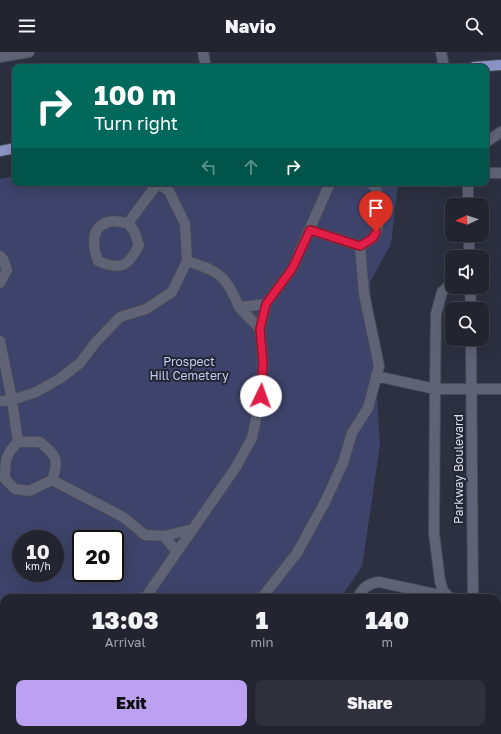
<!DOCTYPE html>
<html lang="en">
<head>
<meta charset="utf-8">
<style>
  body { margin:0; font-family:"Golos Text",sans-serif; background:#2e303c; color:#f1f3f6; height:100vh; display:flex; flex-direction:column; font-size:15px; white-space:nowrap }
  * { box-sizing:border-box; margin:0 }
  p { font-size:13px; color:#a2a4ab }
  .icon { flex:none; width:22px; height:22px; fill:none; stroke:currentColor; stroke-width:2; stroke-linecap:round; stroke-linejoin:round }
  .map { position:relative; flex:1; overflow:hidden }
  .sheet { position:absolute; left:0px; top:542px; width:501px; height:140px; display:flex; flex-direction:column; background:#222430; border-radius:12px 12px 0 0; box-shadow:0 4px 16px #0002,0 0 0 1px #3f414c }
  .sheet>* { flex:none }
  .hud { position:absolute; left:12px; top:12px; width:477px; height:122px; border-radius:8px; box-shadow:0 4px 16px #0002,0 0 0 1px #3f414c; background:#00695c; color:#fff; overflow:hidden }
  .needle { width:26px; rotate:266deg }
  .controls { position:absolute; left:445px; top:146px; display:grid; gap:8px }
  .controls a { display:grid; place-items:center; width:44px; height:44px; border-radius:8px; background:#222430; box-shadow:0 4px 16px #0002,0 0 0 1px #3f414c; font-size:20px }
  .speed { position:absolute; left:12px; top:478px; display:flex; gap:8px; font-size:20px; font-weight:700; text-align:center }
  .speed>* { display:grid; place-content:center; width:52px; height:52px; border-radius:50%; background:#222430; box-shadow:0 4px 16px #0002,0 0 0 1px #3f414c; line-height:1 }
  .speed small { font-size:10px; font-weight:400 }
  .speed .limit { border:2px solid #111; border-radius:6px; background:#fff; color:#111 }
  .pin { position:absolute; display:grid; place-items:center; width:34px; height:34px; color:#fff; margin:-41px -17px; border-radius:50% 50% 50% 0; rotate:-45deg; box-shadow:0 0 4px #0007 }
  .pin .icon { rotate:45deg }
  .me { position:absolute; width:44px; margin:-22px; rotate:3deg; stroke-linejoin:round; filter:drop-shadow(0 0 3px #0008) }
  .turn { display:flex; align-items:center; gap:14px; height:84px; padding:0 16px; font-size:18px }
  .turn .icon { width:52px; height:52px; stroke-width:2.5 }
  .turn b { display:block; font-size:28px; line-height:34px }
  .lanes { display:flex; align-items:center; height:38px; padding:0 16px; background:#0003; justify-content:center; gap:20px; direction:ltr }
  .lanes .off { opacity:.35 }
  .eta { display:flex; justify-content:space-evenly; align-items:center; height:68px; text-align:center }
  .eta b { font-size:24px; font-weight:800; line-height:28px }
  .primary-button { display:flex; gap:8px; margin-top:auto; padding:8px 16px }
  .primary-button a { flex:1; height:46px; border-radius:8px; background:#bca0f2; color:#111; font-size:16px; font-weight:800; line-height:46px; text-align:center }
  .primary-button a+a { background:#2e303c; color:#f1f3f6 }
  header { display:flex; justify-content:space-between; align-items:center; height:52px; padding:0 16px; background:#222430; font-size:18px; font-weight:800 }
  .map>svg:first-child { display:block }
</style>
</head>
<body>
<header><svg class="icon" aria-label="menu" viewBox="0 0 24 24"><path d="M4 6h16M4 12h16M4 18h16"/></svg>Navio<svg class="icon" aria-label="search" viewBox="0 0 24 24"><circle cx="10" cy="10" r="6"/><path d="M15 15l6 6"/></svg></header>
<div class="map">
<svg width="501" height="682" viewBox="0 0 501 682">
  <rect width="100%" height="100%" fill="#2d3040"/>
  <path fill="#3d436a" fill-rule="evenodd" d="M15,124V131H398L391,192L370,230L380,393L362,515L340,546H4V678H266L264,682H0V127ZM21,487H55V521H21ZM81,487H115V521H81Z"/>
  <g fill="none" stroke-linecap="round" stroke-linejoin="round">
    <defs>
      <path id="minor" d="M203,0L206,15
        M441,0L444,15
        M0,5L29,0
        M486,90L501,80
        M486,121H501
        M468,131V153
        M469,183V205
        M360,194C364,192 370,189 373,186C380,178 380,155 379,145C378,140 375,135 371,131
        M0,204L3,207L7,218L0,231
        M187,209C219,219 226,223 239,255L266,252
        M470,235L471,257
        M239,255L260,277
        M471,287L473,546
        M0,289L12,348L0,349
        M376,324L435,337H501
        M18,390H40C56,404 60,407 52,428L29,439L15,437L5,427C5,410 5,402 18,390L12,348L36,340L61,326L80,311L96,290L120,265L146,257L172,240L187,209L185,172L169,139L158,131L128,171L134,179L139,193C128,215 121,219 98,209C92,193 90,172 113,169C117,169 124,171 128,171
        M52,428L123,465L145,483L164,484L193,477
        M164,484L177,500
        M145,546L236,415L252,386L261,344L263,310L260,277L266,252L292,217L330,131
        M259,546L263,544L297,501L325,450L343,411L352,381L368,356L379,314L364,242L360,194L310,178
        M358,546C362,536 369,531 379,530L449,545
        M450,546L443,539L440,529L434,481L435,337L436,262L442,240L452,231
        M497,654L501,653
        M492,678L493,682
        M52,682L55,678
        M431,682L432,678"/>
      <path id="major" d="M474,15L501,13
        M0,99L15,96"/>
    </defs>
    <use href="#minor" stroke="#484b58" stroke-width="12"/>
    <use href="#major" stroke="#484b58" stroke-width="12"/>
    <use href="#minor" stroke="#5f6375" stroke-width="10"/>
    <use href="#major" stroke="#8b95c7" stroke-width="10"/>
  </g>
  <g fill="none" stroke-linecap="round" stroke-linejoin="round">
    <defs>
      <path id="route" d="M261,344L263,310L260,277L266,252L292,217L310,178L360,194L373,186L376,180"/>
    </defs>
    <use href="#route" stroke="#92132f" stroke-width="10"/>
    <use href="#route" stroke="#e11d48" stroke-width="7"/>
  </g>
  <g text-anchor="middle" stroke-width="4" stroke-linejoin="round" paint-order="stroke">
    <g font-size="12" fill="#c6cdf1" stroke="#232635">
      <text x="189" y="314">Prospect<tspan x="189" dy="14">Hill Cemetery</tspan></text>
    </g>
    <g font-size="12" fill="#dadce7" stroke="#232635">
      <text transform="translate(459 417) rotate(-90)" y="4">Parkway Boulevard</text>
    </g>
  </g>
</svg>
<div class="controls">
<a><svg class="needle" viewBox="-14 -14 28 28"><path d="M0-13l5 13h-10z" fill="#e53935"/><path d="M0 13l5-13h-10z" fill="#a2a4ab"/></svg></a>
<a><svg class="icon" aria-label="sound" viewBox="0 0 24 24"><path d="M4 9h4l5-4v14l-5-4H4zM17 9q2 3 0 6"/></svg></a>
<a><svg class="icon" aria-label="search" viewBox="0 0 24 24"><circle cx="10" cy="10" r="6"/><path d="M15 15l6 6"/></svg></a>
</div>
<div class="speed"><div>10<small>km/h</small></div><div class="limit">20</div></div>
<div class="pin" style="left:376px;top:180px;background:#d93025"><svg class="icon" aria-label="arrive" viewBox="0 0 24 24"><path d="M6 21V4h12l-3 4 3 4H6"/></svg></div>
<svg class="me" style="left:261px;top:344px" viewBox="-20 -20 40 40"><circle r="19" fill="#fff"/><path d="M0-13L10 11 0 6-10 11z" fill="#e11d48"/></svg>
<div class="hud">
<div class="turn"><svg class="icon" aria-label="right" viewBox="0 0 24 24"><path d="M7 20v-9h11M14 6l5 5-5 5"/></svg><div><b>100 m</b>Turn right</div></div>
<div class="lanes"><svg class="icon off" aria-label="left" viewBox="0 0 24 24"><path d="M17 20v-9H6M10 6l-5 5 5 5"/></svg><svg class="icon off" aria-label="ahead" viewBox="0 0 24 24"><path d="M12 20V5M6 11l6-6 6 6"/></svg><svg class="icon" aria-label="right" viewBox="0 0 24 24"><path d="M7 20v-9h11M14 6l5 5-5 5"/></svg></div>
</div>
<section class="sheet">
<div class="eta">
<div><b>13:03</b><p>Arrival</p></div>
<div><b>1</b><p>min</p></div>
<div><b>140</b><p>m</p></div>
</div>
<div class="primary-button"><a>Exit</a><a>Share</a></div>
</section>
</div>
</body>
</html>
